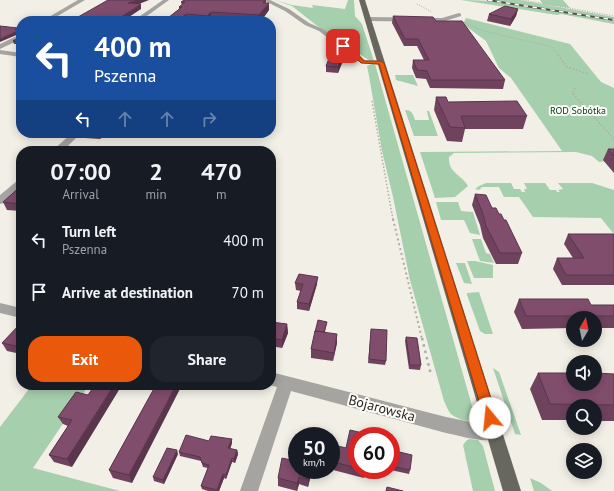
<!DOCTYPE html>
<html lang="en">
<head>
<meta charset="utf-8">
<style>
  body { margin:0; font-family:"PT Sans",sans-serif; background:#20242c; color:#f1f3f6; height:100vh; display:flex; flex-direction:column; font-size:15px; white-space:nowrap }
  * { box-sizing:border-box; margin:0 }
  p { font-size:13px; color:#9ea1a6 }
  .icon { flex:none; width:22px; height:22px; fill:none; stroke:currentColor; stroke-width:2; stroke-linecap:round; stroke-linejoin:round }
  .map { position:relative; flex:1; overflow:hidden }
  .sheet { position:absolute; left:16px; top:146px; width:260px; height:244px; display:flex; flex-direction:column; background:#171b24; border-radius:16px; box-shadow:0 2px 10px #0003 }
  .sheet>* { flex:none }
  .top-card { position:absolute; left:16px; top:16px; width:260px; height:122px; border-radius:16px; box-shadow:0 2px 10px #0003; background:#1a4fa0; color:#fff; overflow:hidden }
  .needle { width:26px; rotate:9deg }
  .controls { position:absolute; left:566px; top:311px; display:grid; gap:8px }
  .controls a { display:grid; place-items:center; width:36px; height:36px; border-radius:50%; background:#171b24; box-shadow:0 2px 10px #0003; font-size:20px }
  .speed { position:absolute; left:288px; top:427px; display:flex; gap:8px; font-size:20px; font-weight:700; text-align:center }
  .speed>* { display:grid; place-content:center; width:52px; height:52px; border-radius:50%; background:#171b24; box-shadow:0 2px 10px #0003; line-height:1 }
  .speed small { font-size:10px; font-weight:400 }
  .speed .limit { border:6px solid #d22; background:#fff; color:#111 }
  .pin { position:absolute; display:grid; place-items:center; width:34px; height:34px; color:#fff; margin:-17px; border-radius:8px; box-shadow:0 2px 6px #0006 }
  .me { position:absolute; width:44px; margin:-22px; rotate:343deg; stroke-linejoin:round; filter:drop-shadow(0 0 3px #0008) }
  .turn { display:flex; align-items:center; gap:14px; height:84px; padding:0 12px; font-size:18px }
  .turn .icon { width:52px; height:52px; stroke-width:2.5 }
  .turn b { display:block; font-size:28px; line-height:34px }
  .lanes { display:flex; align-items:center; height:38px; padding:0 12px; background:#0003; justify-content:center; gap:20px; direction:ltr }
  .lanes .off { opacity:.35 }
  .eta { display:flex; justify-content:space-evenly; align-items:center; height:68px; text-align:center }
  .eta b { font-size:24px; font-weight:800; line-height:28px }
  .button { display:flex; gap:8px; margin-top:auto; padding:8px 12px }
  .button a { flex:1; height:46px; border-radius:16px; background:#ea580c; color:#fff; font-size:16px; font-weight:800; line-height:46px; text-align:center }
  .button a+a { background:#20242c; color:#f1f3f6 }
  ul { padding:0; list-style:none }
  li { display:flex; align-items:center; gap:12px; height:52px; padding:0 12px }
  li div { flex:1 }
  li b { display:block; font-size:15px }
  li em { font-style:normal }
  .map>svg:first-child { display:block }
</style>
</head>
<body>
<div class="map">
<svg width="614" height="491" viewBox="0 0 614 491">
  <rect width="100%" height="100%" fill="#f2efe6"/>
  <path fill="#a6cfad" d="M274,0L292,5L313,8L312,5L345,9L348,0H354L355,16L362,24L374,61H370L316,25L292,6Z
    M461,0C512,0 564,12 614,20V24L561,14L557,15Z
    M493,0H520L614,17V19Z
    M540,0H563L570,8L543,4Z
    M466,18L570,44L601,82L614,88V160L599,162L592,156L576,152L454,153L449,157C448,173 462,175 468,186L455,197L435,198L420,152L562,151L511,78L499,68L486,41L463,24Z
    M371,64H375L476,420C469,423 456,419 450,413C448,410 446,405 444,401L410,280L393,197L382,151L369,76L367,66Z
    M395,75H413L418,86L396,80Z
    M405,110C412,110 413,114 415,120H429L427,111H429L438,136H414Z
    M486,183H511L514,189H520L522,192H525L524,189H527L524,183H545L550,190H556L557,192H560L558,190L563,189L558,183H592L614,190V234L601,218L533,217L519,197H504L499,187H482L479,190L475,189L479,186Z
    M436,202H458L461,211L473,212L480,235L470,233L464,220H441Z
    M472,239H481L486,253L490,254L494,263L480,261Z
    M467,261H475L493,265V278H474Z
    M456,263H465L472,284L464,283Z
    M479,292L493,334H485L480,331L467,295V293Z
    M493,368L499,372L521,435L515,434Z
    M32,385H89L33,468L120,491H0V427Z
    M470,439L478,440L483,446L495,491H473L463,445L467,440Z
    M530,478L541,483L552,491H534Z"/>
  <g fill="none" stroke-linecap="round" stroke-linejoin="round">
    <path stroke="#afaca5" stroke-width="1" stroke-dasharray="1 1.5" stroke-linecap="butt" d="M523,0L614,16
      M417,4L432,12
      M461,21L484,31L552,47L559,56"/>
    <path stroke="#afaca5" stroke-width="1.5" stroke-dasharray="1.5 2" stroke-linecap="butt" d="M558,55L567,67L589,74
      M575,88L572,93L614,139
      M372,101L393,220"/>
    <path stroke="#afaca5" stroke-width="2" stroke-dasharray="2 3" stroke-linecap="butt" d="M393,219L422,339"/>
    <path stroke="#afaca5" stroke-width="2.5" stroke-dasharray="2.5 4" stroke-linecap="butt" d="M422,338L431,375"/>
    <path fill="#a5a4a0" fill-rule="evenodd" d="M78,0H85L49,21H42Z
      M163,0H169L140,21H133Z
      M263,0H270L289,9L309,23L323,29L365,60L381,61L385,63L381,65L361,63L319,31L305,25L285,11Z
      M459,13L461,14V16L442,22L368,21L365,19L368,17L442,18Z
      M21,34V39L0,49V44Z
      M0,50L21,53V57L0,54Z
      M72,133H81L63,151H52Z
      M21,180V188L4,203L0,204V195L17,181Z
      M0,303L21,308V318L0,313Z
      M271,372L446,417L471,422L494,424L500,426L503,432L500,438C484,444 462,436 446,433L291,391L258,491H240L277,387L269,385H271Z"/>
    <path fill="#67665f" fill-rule="evenodd" d="M359,0H365L521,491H503Z"/>
    <defs>
      <path id="rail" d="M488,0L614,20"/>
    </defs>
    <use href="#rail" stroke="#53514d" stroke-width="2"/>
    <use href="#rail" stroke="#fefcf7" stroke-width="1.5" stroke-dasharray="4.5" stroke-linecap="butt"/>
  </g>
  <path fill="#6f425d" d="M266,0V3L269,10L261,21H239L211,19L210,21H164L179,9V7L182,5L181,2Z
    M518,9L516,16L510,26L487,21L489,14Z
    M393,16L436,21L505,80L503,89L430,88L426,79L416,78L412,68L413,60H424L417,46H404L392,23Z
    M21,36V44H14L13,41Z
    M342,63L338,73L326,72V66Z
    M436,97L448,102L527,116L523,129H465L462,142L447,141L434,110Z
    M83,133H106L100,139L85,138Z
    M608,149H614V173L603,160Z
    M21,186V211L7,210L3,202Z
    M475,194L499,214L522,253L518,264H496L483,238L480,225L472,205Z
    M568,234H614V285H562L553,269L557,258H573L564,244Z
    M295,283L317,284L309,311L297,309V302L301,291L296,290Z
    M519,299L591,305H614V328H595V318H573V328L522,329L514,312Z
    M271,322L287,324L288,333L282,348L271,346Z
    M327,322L325,332L337,343L333,361L311,358V349Z
    M21,323V354L7,351L2,343Z
    M371,329L386,361L385,365L368,363Z
    M406,337L421,365L420,370L409,369L405,341Z
    M538,373L614,374V421H595V406H573V420H542L530,389Z
    M156,385L132,483L113,478L109,470Z
    M76,392L72,467L54,462L49,455L68,426L63,424L58,417Z
    M357,436V470H366L364,478L333,470L334,462L346,448Z
    M232,439V443L230,449L237,450L238,454L235,463L232,462L226,479L224,478L219,491H208L202,489L201,486L208,468L203,467L201,461L180,456L179,452L209,441Z
    M391,450L410,470L409,474L391,470Z
    M178,454L164,484L154,481L153,477Z
    M312,470L308,487L299,484L297,491L278,486V478Z"/>
  <path fill="#5a364c" d="M137,0H149L129,8L128,3Z
    M269,3V10L261,21H260L259,15Z
    M141,4V9L123,21H115Z
    M518,9L516,16L510,26L511,19Z
    M211,12V19L210,21H207V16Z
    M186,14L187,21H178Z
    M20,30L21,33L0,42V39Z
    M342,57V63L338,73V67Z
    M99,133H106L100,139L98,134Z
    M318,277L317,284L309,311V304Z
    M274,298V302L271,310V305Z
    M287,324L288,333L282,348V340Z
    M337,334V343L333,361L334,353Z
    M114,385H122L72,467L67,459Z
    M176,385H182L132,483L129,475Z
    M232,439V443L229,452L228,448Z
    M177,450L178,454L164,484L163,480Z
    M237,450L238,454L235,463L234,459Z
    M232,458V462L226,479V475Z
    M310,470H312L308,487V479Z
    M223,474L224,478L219,491H218L217,490Z
    M299,477V484L297,491V483Z"/>
  <path fill="#814d6c" stroke="#5a364c" d="M108,0H137L128,3L141,4L115,21H71Z
    M184,0H265L263,3H269L259,15L211,12L207,16L186,14L178,21H164L182,7H179L185,2H181Z
    M505,6L518,9L511,19L489,14Z
    M393,16L433,17L436,21H462L505,80H431L427,71L417,70L413,60H429L418,39H405Z
    M0,26L18,28L15,29H21V33L20,30L0,39Z
    M21,36V42L13,41Z
    M330,56L342,57L338,67L326,66Z
    M436,97H446L448,102L517,101L527,116H461L465,128L450,127Z
    M608,149H614V156Z
    M21,186V203L20,204L3,202Z
    M475,194L486,195L492,208H496L499,214H501L504,220H506L522,253H500L486,226L483,214Z
    M568,234H614V275H566L557,258H584Z
    M299,274L318,277L309,304L297,302L303,284L295,283Z
    M271,297L274,298L271,305Z
    M519,299H588L591,305H614V316H526Z
    M318,320L327,322L324,332L315,331V332Z
    M271,322L287,324L282,340L271,338Z
    M21,323V347L2,343Z
    M371,329L387,330L386,361L369,359Z
    M315,331L337,334L334,353L311,349Z
    M406,337L417,338L421,365H410Z
    M538,373H573V384H595V373L614,374V405L550,404Z
    M95,385H114L67,459L49,455L72,420L58,417L76,392L88,395Z
    M156,385H176L129,475L109,470Z
    M350,430L371,435V436H357V468L334,462L338,446L346,448Z
    M186,435L209,441L211,436L232,439L228,448L237,450L234,459L232,458L226,475L223,474L217,490L201,486L209,465L202,463L200,457L179,452Z
    M296,444H297V470H310L308,479L299,477L297,483L278,478L282,458L291,460Z
    M167,448L177,450L163,480L153,477Z
    M391,450L412,455L410,470L391,466Z
    M387,487L403,491H386Z"/>
  <path fill="#ea580c" stroke="#983908" d="M341,45C349,45 359,55 364,61H381L384,63L497,418L495,422L490,424L486,422L484,418L379,64L361,63L356,58L341,47Z"/>
  <g text-anchor="middle" stroke-width="4" stroke-linejoin="round" paint-order="stroke">
    <g font-size="10" fill="#024119" stroke="#fefcf7">
      <text x="578" y="114">ROD Sobótka</text>
    </g>
    <g font-size="14" fill="#292724" stroke="#fefcf7">
      <text transform="translate(382 408) rotate(15)" y="5">Bojarowska</text>
    </g>
  </g>
</svg>
<div class="controls">
<a><svg class="needle" viewBox="-14 -14 28 28"><path d="M0-13l5 13h-10z" fill="#e53935"/><path d="M0 13l5-13h-10z" fill="#9ea1a6"/></svg></a>
<a><svg class="icon" aria-label="sound" viewBox="0 0 24 24"><path d="M4 9h4l5-4v14l-5-4H4zM17 9q2 3 0 6"/></svg></a>
<a><svg class="icon" aria-label="search" viewBox="0 0 24 24"><circle cx="10" cy="10" r="6"/><path d="M15 15l6 6"/></svg></a>
<a><svg class="icon" aria-label="layers" viewBox="0 0 24 24"><path d="M12 4l9 5-9 5-9-5zM3 14l9 5 9-5"/></svg></a>
</div>
<div class="speed"><div>50<small>km/h</small></div><div class="limit">60</div></div>
<div class="pin" style="left:343px;top:46px;background:#d93025"><svg class="icon" aria-label="arrive" viewBox="0 0 24 24"><path d="M6 21V4h12l-3 4 3 4H6"/></svg></div>
<svg class="me" style="left:490px;top:418px" viewBox="-20 -20 40 40"><circle r="19" fill="#fff"/><path d="M0-13L10 11 0 6-10 11z" fill="#ea580c"/></svg>
<div class="top-card">
<div class="turn"><svg class="icon" aria-label="left" viewBox="0 0 24 24"><path d="M17 20v-9H6M10 6l-5 5 5 5"/></svg><div><b>400 m</b>Pszenna</div></div>
<div class="lanes"><svg class="icon" aria-label="left" viewBox="0 0 24 24"><path d="M17 20v-9H6M10 6l-5 5 5 5"/></svg><svg class="icon off" aria-label="ahead" viewBox="0 0 24 24"><path d="M12 20V5M6 11l6-6 6 6"/></svg><svg class="icon off" aria-label="ahead" viewBox="0 0 24 24"><path d="M12 20V5M6 11l6-6 6 6"/></svg><svg class="icon off" aria-label="right" viewBox="0 0 24 24"><path d="M7 20v-9h11M14 6l5 5-5 5"/></svg></div>
</div>
<section class="sheet">
<div class="eta">
<div><b>07:00</b><p>Arrival</p></div>
<div><b>2</b><p>min</p></div>
<div><b>470</b><p>m</p></div>
</div>
<ul>
<li><svg class="icon" aria-label="left" viewBox="0 0 24 24"><path d="M17 20v-9H6M10 6l-5 5 5 5"/></svg><div><b>Turn left</b><p>Pszenna</p></div><em>400 m</em></li>
<li><svg class="icon" aria-label="arrive" viewBox="0 0 24 24"><path d="M6 21V4h12l-3 4 3 4H6"/></svg><div><b>Arrive at destination</b></div><em>70 m</em></li>
</ul>
<div class="button"><a>Exit</a><a>Share</a></div>
</section>
</div>
</body>
</html>
